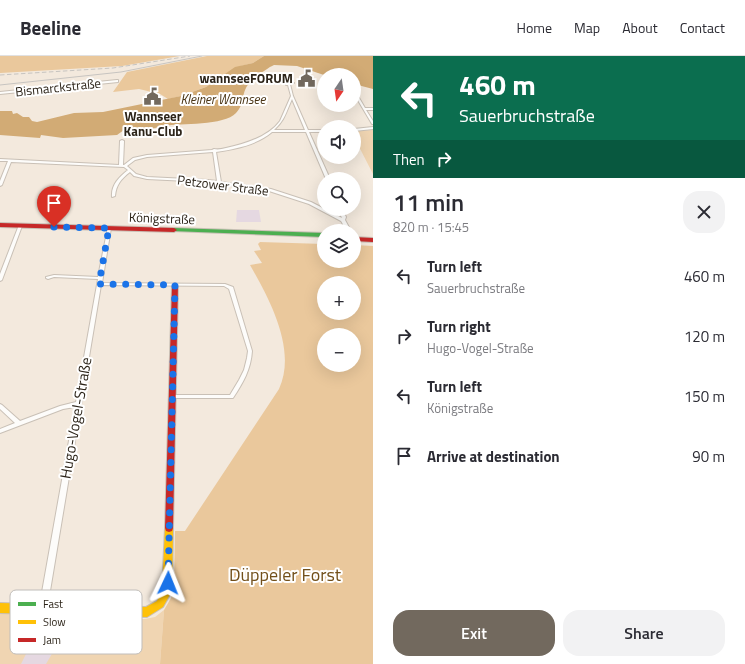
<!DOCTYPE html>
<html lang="en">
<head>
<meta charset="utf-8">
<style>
  body { margin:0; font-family:"Titillium Web",sans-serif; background:#f2f2f3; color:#2b2b33; height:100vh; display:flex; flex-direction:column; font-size:15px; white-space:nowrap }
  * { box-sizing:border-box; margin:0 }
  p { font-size:13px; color:#7c7c81 }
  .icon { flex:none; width:22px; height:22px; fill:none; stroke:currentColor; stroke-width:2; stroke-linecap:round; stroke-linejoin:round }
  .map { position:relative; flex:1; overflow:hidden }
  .details { display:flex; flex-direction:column; background:#fff; width:372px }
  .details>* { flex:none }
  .banner { background:#0b6e4f; color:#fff; overflow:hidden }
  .needle { width:26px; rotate:193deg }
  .fabs { position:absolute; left:317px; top:12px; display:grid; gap:8px }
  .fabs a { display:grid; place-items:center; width:44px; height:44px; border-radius:50%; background:#fff; box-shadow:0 4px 16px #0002; font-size:20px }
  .pin { position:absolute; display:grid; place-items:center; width:34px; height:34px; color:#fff; margin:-41px -17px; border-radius:50% 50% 50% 0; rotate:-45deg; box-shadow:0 0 4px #0007 }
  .pin .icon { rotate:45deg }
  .me { position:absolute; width:44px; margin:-22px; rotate:2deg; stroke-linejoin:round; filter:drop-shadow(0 0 3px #0008) }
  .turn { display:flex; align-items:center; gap:14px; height:84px; padding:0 20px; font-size:18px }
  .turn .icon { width:52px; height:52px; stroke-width:2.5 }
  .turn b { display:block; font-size:28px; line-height:34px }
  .then { display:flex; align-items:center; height:38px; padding:0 20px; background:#0003; gap:8px; font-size:15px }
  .round { display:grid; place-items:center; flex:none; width:42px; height:42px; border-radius:16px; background:#f2f2f3 }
  .head { display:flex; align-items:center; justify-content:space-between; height:68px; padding:0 20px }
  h1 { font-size:24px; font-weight:600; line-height:30px }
  .cta { display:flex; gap:8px; margin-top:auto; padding:8px 20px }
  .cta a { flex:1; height:46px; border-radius:16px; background:#72695e; color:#fff; font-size:16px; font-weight:600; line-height:46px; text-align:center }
  .cta a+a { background:#f2f2f3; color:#2b2b33 }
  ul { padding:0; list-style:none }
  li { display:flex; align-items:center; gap:12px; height:60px; padding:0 20px }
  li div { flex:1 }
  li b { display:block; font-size:15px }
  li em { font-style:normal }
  header { display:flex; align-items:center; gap:24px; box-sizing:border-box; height:56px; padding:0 20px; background:#fff; border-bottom:1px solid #e1e1e2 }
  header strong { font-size:19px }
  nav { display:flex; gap:22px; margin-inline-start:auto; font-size:14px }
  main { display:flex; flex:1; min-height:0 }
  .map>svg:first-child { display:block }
</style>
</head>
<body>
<header>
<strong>Beeline</strong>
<nav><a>Home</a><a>Map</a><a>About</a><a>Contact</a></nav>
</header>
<main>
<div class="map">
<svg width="373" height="608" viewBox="0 0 373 608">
  <rect width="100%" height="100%" fill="#f3e9dd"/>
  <path fill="#f0d5b2" d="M373,74V118L354,81V75Z
    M164,554L160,608H0V557L54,558L56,562L145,563L155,561Z"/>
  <path fill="#eac89c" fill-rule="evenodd" d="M0,0H180L122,10L0,17Z
    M207,0H264L253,7L241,10L225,18L206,31L181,40L168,43L160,38L139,33L113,36L127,16Z
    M260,186L324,188V205H354V189L373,190V608H160L164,554L171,542L174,528L175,475H185L279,333C297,294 270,244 250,209L262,207L254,195L261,194L258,188ZM324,227H354V257H324ZM324,279H354V309H324Z"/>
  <path fill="#d2ab75" d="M264,0H373V33L354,28V19H324L297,10L274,9C267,12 249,25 246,32C241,42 245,47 236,57C224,70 181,67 164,70C154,72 136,77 128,76C127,75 126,74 124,74L117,79L63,82L41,79L40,82L0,79V55H12L13,58L17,57L23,61H29L32,65L37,66L74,57L103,56L181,40L206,31L235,11L253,7Z"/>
  <path fill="#e5d8e1" d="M237,154H259L261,166H236Z
    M41,589L53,596L46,608H21L28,594L36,597Z"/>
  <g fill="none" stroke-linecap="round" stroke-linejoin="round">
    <defs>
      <path id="street" d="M117,24H118V26L0,38V36Z
        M285,24L294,27L290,28L293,40L308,74H324V76H309L330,123H326L306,76H272C257,89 235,93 216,96L221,126L271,133L311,146L342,162L338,153H342L346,161L345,164L351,175H347L341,165L309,148L269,135L208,126L147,123L134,120L130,116C121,123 116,129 115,140L112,141C111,129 119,121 128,114L124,111L11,106L2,129L0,130V125L8,105H0V103L119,109L120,85L122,84L124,85L123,109H124L133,102L147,99L212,94L214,93C218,94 222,93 226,92C245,88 268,81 280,65L291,40L288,29H286L284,26ZM292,43L305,74H274C285,64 286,56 292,43ZM213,96L217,125L208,124L147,121L136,118L127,110L135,104L147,101Z
        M356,40H358L365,52H373V54H366L373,65V68H372L356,41Z
        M373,71V73L354,75V73Z
        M19,169H21L22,170L2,224L0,225V218Z
        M108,171H110L111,172L102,227L225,228L233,231L252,295C251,313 243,327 233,342H171L170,341L171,340L173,339H230L239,324L244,314L247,302L248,295L229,233L224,230L101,229L47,553L43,557L39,553L75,351L63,353L0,377V373L15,367L0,353V348L2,349L20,365L60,350L76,346L98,223L54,221L48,223L46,222V221L54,219L98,221Z"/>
      <path id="fast" d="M174,172L324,177V181L172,175L171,174Z"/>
      <path id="slow" d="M169,468L172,469L173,472L172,535L163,551L147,561L0,557V547L146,551L157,545L162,534L165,472L166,469Z"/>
      <path id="jam" d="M0,167L174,172L177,174L174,176L0,171Z
        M354,181L373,182V186L354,185Z
        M175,227L178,229L173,472L172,475L169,476L166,475L165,472L172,229Z"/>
    </defs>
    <use href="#street" stroke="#c9c0b6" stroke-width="2"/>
    <use href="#fast" stroke="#c9c0b6" stroke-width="2"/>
    <use href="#slow" stroke="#c9c0b6" stroke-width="2"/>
    <use href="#jam" stroke="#c9c0b6" stroke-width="2"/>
    <use href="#street" fill="#fdfcfa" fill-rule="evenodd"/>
    <use href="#fast" fill="#4caf50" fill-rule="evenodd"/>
    <use href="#slow" fill="#ffc107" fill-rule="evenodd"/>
    <use href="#jam" fill="#c62828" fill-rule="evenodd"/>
    <path stroke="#c7c4c0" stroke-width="1" d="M0,29L121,16L202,0"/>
    <path stroke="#c7c4c0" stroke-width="1" stroke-dasharray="4.5 2.5" stroke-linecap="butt" d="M0,19L113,12L190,0"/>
  </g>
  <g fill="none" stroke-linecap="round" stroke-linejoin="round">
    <path stroke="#1a73e8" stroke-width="7" stroke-dasharray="0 12.6" d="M54,171L109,172L99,228L175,229L168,527"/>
  </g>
  <defs>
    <symbol id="civic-bare" viewBox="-9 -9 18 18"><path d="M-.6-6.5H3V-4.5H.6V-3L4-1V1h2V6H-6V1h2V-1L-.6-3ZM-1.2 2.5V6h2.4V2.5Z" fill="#72695e" stroke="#fff" stroke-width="2.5" paint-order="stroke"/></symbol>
  </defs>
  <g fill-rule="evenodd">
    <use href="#civic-bare" x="294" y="10" width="25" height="25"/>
    <use href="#civic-bare" x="140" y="28" width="25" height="25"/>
  </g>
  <g text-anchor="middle" stroke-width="4" stroke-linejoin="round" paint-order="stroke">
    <g font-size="13" font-weight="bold" fill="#2c2419" stroke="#fff" text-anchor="end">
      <text x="293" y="27">wannseeFORUM</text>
      <text x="153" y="65" text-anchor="middle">Wannseer<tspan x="153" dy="15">Kanu-Club</tspan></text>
    </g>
    <g font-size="13" fill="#2c2419" stroke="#fff">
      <text transform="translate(58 31) rotate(-6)" y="5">Bismarckstraße</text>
      <text transform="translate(223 129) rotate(7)" y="5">Petzower Straße</text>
      <text transform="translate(162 162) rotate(2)" y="5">Königstraße</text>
    </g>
    <g font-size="13" font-style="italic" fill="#493414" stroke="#fff">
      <text x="223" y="48">Kleiner Wannsee</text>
    </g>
    <g font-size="15" fill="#2c2419" stroke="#fff">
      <text transform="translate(76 362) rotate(-80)" y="5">Hugo-Vogel-Straße</text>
    </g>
    <g font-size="18" fill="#724f19" stroke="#fff">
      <text x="285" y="525">Düppeler Forst</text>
    </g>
  </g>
  <rect x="10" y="534" width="132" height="64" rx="6" fill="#fff" stroke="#c0bdba" stroke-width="1"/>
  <rect x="18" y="546" width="18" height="4" fill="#4caf50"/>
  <rect x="18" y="564" width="18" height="4" fill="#ffc107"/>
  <rect x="18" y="582" width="18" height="4" fill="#c62828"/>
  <g font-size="11" fill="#2c2419">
    <text x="43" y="552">Fast</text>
    <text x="43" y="570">Slow</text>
    <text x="43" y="588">Jam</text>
  </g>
</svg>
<div class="fabs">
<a><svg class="needle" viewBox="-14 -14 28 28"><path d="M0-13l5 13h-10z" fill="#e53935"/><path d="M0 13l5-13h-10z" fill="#7c7c81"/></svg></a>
<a><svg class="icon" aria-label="sound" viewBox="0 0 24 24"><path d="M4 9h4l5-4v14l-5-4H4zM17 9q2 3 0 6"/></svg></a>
<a><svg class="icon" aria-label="search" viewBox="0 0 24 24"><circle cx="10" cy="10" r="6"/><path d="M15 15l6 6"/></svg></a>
<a><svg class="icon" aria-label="layers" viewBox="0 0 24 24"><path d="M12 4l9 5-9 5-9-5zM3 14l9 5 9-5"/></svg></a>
<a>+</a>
<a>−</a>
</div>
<div class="pin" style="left:54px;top:171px;background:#d93025"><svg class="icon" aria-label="arrive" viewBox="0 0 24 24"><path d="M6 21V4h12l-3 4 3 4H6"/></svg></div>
<svg class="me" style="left:168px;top:527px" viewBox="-20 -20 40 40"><path d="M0-17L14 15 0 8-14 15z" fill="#1a73e8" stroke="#fff" stroke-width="4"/></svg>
</div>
<section class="details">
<div class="banner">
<div class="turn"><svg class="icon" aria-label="left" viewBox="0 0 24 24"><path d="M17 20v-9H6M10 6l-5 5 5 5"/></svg><div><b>460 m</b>Sauerbruchstraße</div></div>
<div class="then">Then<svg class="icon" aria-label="right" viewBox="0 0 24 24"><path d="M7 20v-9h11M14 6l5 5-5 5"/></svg></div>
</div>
<div class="head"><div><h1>11 min</h1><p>820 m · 15:45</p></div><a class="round"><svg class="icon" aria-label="close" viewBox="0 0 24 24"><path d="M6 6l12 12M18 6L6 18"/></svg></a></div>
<ul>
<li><svg class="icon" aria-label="left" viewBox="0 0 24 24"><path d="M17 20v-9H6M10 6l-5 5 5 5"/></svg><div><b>Turn left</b><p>Sauerbruchstraße</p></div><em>460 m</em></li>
<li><svg class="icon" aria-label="right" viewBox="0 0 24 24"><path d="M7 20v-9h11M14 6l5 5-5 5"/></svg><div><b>Turn right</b><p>Hugo-Vogel-Straße</p></div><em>120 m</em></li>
<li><svg class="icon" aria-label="left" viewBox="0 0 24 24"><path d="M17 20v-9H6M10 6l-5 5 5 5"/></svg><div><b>Turn left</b><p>Königstraße</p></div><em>150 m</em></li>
<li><svg class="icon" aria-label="arrive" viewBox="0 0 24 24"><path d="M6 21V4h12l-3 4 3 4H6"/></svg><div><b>Arrive at destination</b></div><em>90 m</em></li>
</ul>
<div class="cta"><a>Exit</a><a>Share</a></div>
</section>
</main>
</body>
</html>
